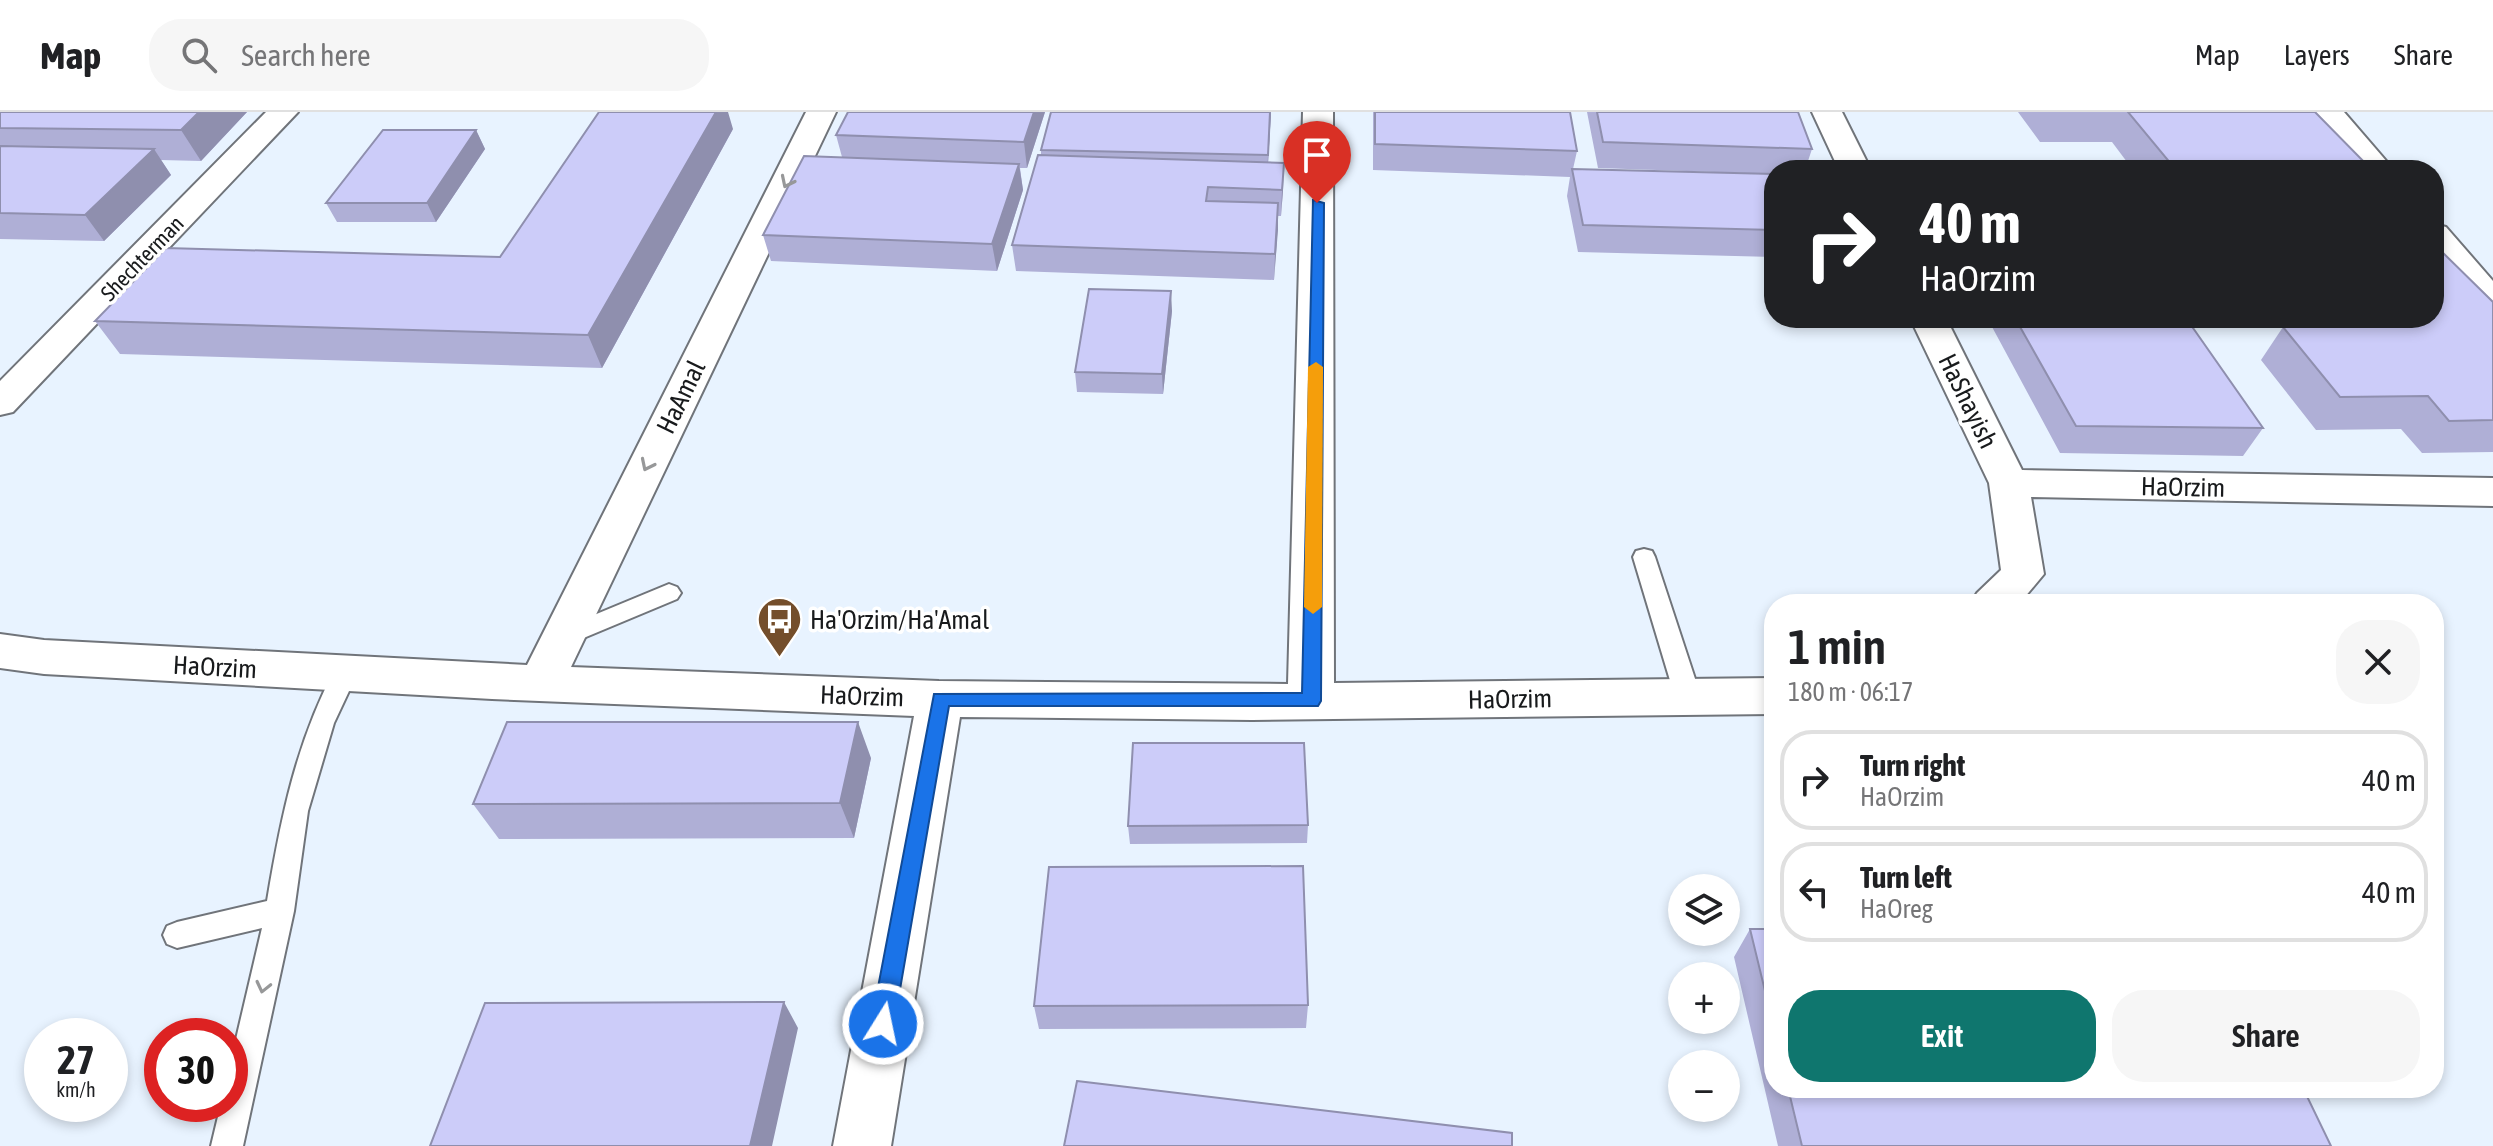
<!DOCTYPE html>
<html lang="en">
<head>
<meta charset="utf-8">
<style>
  body { margin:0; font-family:"Asap Condensed",sans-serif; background:#f6f6f6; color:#202124; height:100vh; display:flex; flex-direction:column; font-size:30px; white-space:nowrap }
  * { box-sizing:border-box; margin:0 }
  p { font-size:26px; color:#757577 }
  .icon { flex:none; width:44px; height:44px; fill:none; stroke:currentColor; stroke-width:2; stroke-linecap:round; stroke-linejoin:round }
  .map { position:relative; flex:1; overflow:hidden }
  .drawer { position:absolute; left:1764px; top:482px; width:680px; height:504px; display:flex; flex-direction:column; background:#fff; border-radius:32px; box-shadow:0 4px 12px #0003 }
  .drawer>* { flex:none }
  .hud { position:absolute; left:1764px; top:48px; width:680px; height:168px; border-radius:32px; box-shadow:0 4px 12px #0003; background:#202124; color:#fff; overflow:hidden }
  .buttons { position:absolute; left:1668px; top:762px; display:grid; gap:16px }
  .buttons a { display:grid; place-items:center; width:72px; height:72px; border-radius:50%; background:#fff; box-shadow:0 4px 12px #0003; font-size:40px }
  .speed { position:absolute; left:24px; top:906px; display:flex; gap:16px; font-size:40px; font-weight:700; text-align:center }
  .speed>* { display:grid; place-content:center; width:104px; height:104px; border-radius:50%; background:#fff; box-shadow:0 4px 12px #0003; line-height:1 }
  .speed small { font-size:20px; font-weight:400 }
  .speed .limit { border:12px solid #d22; background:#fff; color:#111 }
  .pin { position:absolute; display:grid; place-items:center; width:68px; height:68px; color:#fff; margin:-82px -34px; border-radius:50% 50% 50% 0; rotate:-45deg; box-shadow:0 0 8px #0007 }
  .pin .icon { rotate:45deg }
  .me { position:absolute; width:88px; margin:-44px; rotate:10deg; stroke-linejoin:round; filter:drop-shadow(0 0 6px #0008) }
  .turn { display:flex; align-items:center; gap:28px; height:168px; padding:0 24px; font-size:36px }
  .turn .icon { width:104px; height:104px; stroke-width:2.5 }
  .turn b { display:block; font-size:56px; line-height:68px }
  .round { display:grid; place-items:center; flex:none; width:84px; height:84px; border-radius:32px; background:#f6f6f6 }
  .overview { display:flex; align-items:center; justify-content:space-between; height:136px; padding:0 24px }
  h1 { font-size:48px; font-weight:600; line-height:60px }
  .primary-button { display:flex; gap:16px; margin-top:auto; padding:16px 24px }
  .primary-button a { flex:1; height:92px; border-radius:32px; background:#0f766e; color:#fff; font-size:32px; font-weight:600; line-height:92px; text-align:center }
  .primary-button a+a { background:#f6f6f6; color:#202124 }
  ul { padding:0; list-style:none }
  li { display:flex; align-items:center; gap:24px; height:100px; margin:0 16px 12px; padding:0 8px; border:4px solid #e0e0e0; border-radius:32px }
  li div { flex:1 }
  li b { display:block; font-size:30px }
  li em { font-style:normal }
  header { display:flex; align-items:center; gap:48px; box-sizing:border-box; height:112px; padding:0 40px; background:#fff; border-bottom:2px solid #e0e0e0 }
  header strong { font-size:38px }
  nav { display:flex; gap:44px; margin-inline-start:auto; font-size:28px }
  .search { width:560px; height:72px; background:#f6f6f6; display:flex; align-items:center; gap:20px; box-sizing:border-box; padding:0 28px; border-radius:32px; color:#757577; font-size:30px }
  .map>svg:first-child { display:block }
</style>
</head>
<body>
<header>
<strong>Map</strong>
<div class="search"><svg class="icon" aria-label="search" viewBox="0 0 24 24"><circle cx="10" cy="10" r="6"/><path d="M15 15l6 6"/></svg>Search here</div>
<nav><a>Map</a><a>Layers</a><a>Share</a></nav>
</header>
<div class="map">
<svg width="2493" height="1034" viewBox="0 0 2493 1034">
  <rect width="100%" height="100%" fill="#f6faff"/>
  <path fill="#e8f3ff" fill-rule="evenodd" d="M0,0H2493V1034H0ZM1774,58H2434V206H1774ZM1774,492H2434V976H1774ZM1682,776H1726V820H1682ZM1682,864H1726V908H1682ZM42,924H110V992H42ZM162,924H230V992H162ZM1682,952H1726V996H1682Z"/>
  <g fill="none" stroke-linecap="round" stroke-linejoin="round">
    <defs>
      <path id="service" d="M1644,437L1652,439L1655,445L1701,585L1697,592L1688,595L1679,592L1675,585L1633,445L1636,439Z
        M669,472L677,475L681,481L677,487L562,535L553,532L550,526L553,520Z
        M345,552L354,555L357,562L334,611L308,699L294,799L243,1034H211L221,992H230V953L262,816L177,836L167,832L163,823L167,814L177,810L267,789C281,705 296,631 336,555Z"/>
      <path id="minor" d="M266,0H298L13,300L0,303V269Z
        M806,0H836L571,555L939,569L1288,572L1303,0H1333L1334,571L1774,566V602L1252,608L960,605L891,1034H833L914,604L492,587L44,562L0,556V522L44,528L527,553Z
        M1812,0H1842L1871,58H1839Z
        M2313,0H2344L2394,58H2361Z
        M2434,112L2446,115L2493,169V201L2481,197L2434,143Z
        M1910,206H1946L2022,358L2493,366V394L2031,385L2044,462L2019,492H1970L1977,481L2001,458L1989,371Z"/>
    </defs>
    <use href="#service" stroke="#70747a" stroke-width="4"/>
    <use href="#minor" stroke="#70747a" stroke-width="4"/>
    <use href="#service" fill="#fff" fill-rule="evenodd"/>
    <use href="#minor" fill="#fff" fill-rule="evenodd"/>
  </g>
  <path fill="#afafd6" d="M0,0H247L201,49L161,48L171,63L104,129L0,127Z
    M1045,0L1027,56H1020L1023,78L997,159L771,149L763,123L842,45L836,23Z
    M1271,0L1268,51L1283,78L1281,104H1278L1274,168L1016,159L1012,133L1041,43V38Z
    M1373,0H1570L1577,39L1573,57L1774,62V145L1578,140L1567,84L1570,65L1373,58Z
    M1587,0H1798L1812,37L1805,58H1774V62L1598,56Z
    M2018,0H2315L2372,58H2133L2112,30H2040Z
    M733,17L602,256L120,242L95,209L500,145Z
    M476,18L485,37L436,110H337L326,91Z
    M2493,190V340L2422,341L2401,317L2316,318L2261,248L2283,215H2320L2313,206H2434Z
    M1172,199L1163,282L1077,280L1075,260Z
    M1994,206H2186L2263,316L2243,344L2060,341L1991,213Z
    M871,646L854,726L499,727L473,692Z
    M1308,713L1307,731L1130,732L1128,714Z
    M1750,817H1774V976H2303L2331,1034H1778L1734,845Z
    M1308,893L1306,916L1039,917L1034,894Z"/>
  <path fill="#8f8fae" d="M199,0H247L201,49L181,18Z
    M716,0H728L733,17L602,256L588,223Z
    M1034,0H1045L1027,56L1024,30Z
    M1270,0H1271L1267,69L1268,43Z
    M476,18L485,37L436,110L427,91Z
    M154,37L171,63L104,129L85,103Z
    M1284,51L1283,78L1281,104L1282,78Z
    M1019,52L1023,78L997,159L992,132Z
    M1278,91V118L1274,168L1275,142Z
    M1171,179L1172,199L1163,282L1162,262Z
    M858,610L871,646L854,726L840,691Z
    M784,890L798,916L772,1034H750Z"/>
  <path fill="#ccccf9" stroke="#8f8fae" stroke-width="2" d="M0,0H199L181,18L0,16Z
    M599,0H716L588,223L95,209L166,136L500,145Z
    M848,0H1034L1024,30L836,23Z
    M1051,0H1270L1268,43L1041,38Z
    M1375,0H1570L1577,39L1375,32Z
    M1597,0H1798L1812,37L1603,30Z
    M2128,0H2315L2372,58H2176Z
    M383,18H476L427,91H326Z
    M0,34L154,37L85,103L0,101Z
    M1038,43L1284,51L1282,78L1208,75L1206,89L1278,91L1275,142L1012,133Z
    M804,44L1019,52L992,132L763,123Z
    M1572,57L1774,62V118L1583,113Z
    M2434,132L2493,190V308L2449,309L2428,284L2340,285L2283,215L2371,214L2364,206H2434Z
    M1089,177L1171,179L1162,262L1075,260Z
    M2015,206H2186L2263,316L2076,314Z
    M507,610H858L840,691L473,692Z
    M1133,631H1304L1308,713L1128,714Z
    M1303,754L1308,893L1034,894L1049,755Z
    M1750,817H1774V916Z
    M784,890L750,1034H430L485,891Z
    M1077,969L1512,1021V1034H1064Z
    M1788,976H2303L2331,1034H1802Z"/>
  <defs><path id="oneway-chevron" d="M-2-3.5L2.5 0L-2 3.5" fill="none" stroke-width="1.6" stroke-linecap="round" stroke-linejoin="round" transform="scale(2)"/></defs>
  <g stroke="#979899">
    <use href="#oneway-chevron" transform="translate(787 70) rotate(116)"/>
    <use href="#oneway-chevron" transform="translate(647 353) rotate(116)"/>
    <use href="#oneway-chevron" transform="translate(263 875) rotate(103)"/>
  </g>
  <path fill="#1a73e8" stroke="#114b97" stroke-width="2" d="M1313,88L1324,91L1321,589L1318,594H949L894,912L891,919L883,922L875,919L871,912L934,582L1302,581Z"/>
  <path fill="#f59e0b" d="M1316,250L1323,255L1322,495L1313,502L1304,495L1308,255Z"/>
  <defs>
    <symbol id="bus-pin" viewBox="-11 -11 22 30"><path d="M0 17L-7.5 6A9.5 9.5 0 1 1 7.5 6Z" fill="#744e2b" stroke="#fff"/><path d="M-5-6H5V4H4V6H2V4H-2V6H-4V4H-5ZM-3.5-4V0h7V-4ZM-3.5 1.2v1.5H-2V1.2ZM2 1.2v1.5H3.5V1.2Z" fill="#fff"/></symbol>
  </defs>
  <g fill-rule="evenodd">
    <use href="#bus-pin" x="754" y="482" width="51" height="69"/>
  </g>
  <g text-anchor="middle" stroke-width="7" stroke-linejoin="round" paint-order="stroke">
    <g font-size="22" fill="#181a1c" stroke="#fff">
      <text transform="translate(142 146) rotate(-46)" y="8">Shechterman</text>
    </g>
    <g font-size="26" fill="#181a1c" stroke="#fff">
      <text transform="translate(681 285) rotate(-64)" y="9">HaAmal</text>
      <text transform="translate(1968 289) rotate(64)" y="9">HaShayish</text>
      <text transform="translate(2183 375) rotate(1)" y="9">HaOrzim</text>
      <text transform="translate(215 555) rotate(3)" y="9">HaOrzim</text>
      <text transform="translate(862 584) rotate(2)" y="9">HaOrzim</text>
      <text transform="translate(1510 587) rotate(-1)" y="9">HaOrzim</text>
    </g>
    <g font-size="26" fill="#181a1c" stroke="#fff" text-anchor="start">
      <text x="810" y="517">Ha'Orzim/Ha'Amal</text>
    </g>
  </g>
</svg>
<div class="buttons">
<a><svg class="icon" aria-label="layers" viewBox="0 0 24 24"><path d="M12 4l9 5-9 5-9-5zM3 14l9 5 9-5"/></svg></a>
<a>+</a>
<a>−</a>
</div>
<div class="speed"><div>27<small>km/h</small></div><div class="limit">30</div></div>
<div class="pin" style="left:1317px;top:91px;background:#d93025"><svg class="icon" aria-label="arrive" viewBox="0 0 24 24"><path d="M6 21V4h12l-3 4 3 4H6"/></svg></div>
<svg class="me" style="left:883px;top:912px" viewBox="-20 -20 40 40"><circle r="17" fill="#1a73e8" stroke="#fff" stroke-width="3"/><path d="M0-11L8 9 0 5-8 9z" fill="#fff"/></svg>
<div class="hud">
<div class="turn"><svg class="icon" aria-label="right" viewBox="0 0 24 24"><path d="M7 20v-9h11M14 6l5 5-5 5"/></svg><div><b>40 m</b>HaOrzim</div></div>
</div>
<section class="drawer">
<div class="overview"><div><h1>1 min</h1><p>180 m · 06:17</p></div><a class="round"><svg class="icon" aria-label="close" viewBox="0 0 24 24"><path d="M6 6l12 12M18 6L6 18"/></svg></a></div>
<ul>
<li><svg class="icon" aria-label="right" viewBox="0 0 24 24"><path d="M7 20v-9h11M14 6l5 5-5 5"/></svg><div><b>Turn right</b><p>HaOrzim</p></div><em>40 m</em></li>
<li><svg class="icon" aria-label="left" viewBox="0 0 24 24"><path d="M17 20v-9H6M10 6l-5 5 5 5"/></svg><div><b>Turn left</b><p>HaOreg</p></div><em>40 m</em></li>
</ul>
<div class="primary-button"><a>Exit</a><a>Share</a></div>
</section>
</div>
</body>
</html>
